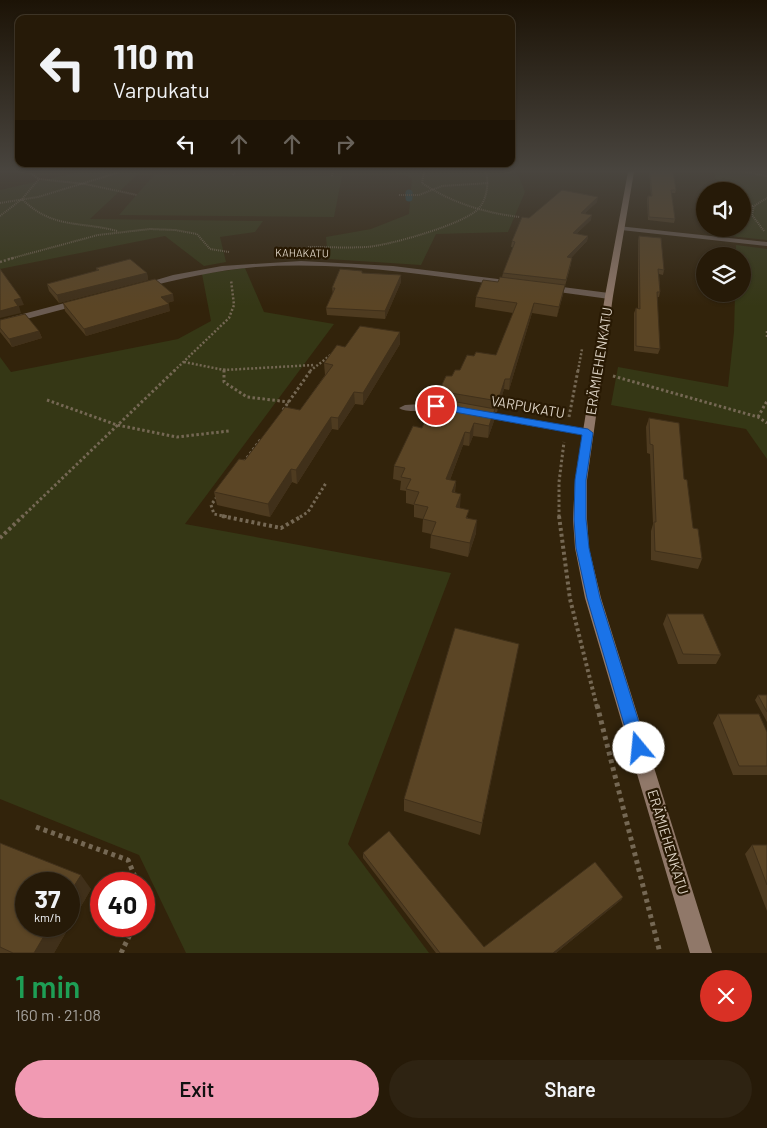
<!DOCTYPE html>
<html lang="en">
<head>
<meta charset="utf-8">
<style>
  body { margin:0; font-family:Barlow,sans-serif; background:#2e2312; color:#f1f3f6; height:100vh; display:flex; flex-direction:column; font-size:19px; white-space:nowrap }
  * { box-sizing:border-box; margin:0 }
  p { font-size:16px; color:#a4a19c }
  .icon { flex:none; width:28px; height:28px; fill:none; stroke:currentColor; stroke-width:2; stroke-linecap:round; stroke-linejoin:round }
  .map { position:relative; height:953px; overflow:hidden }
  .panel { display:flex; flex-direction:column; background:#261a08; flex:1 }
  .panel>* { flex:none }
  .banner { position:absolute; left:15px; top:15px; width:500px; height:152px; border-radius:10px; box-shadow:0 1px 4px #0004,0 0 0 1px #423829; background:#261a08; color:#f1f3f6; overflow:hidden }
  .tools { position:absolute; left:696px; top:182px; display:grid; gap:10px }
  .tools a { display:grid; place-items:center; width:55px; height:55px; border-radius:50%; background:#261a08; box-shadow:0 1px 4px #0004,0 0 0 1px #423829; font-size:25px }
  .speed { position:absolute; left:15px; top:872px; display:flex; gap:10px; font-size:25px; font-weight:700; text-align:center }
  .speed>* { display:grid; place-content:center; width:65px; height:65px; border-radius:50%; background:#261a08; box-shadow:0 1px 4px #0004,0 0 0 1px #423829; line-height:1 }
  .speed small { font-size:12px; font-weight:400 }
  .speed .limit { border:8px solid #d22; background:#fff; color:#111 }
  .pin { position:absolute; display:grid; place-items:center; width:42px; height:42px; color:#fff; margin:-21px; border:2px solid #fff; border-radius:50%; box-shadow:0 1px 5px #0007 }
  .me { position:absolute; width:55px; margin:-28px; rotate:343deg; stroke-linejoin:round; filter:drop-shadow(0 0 4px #0008) }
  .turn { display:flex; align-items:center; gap:18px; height:105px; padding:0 15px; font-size:22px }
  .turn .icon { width:65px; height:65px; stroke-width:2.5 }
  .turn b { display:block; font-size:35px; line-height:42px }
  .lanes { display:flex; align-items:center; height:48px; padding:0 15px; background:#0003; justify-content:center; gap:25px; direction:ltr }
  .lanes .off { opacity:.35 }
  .round { display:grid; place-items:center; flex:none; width:52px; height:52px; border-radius:26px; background:#2e2312 }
  .headline { display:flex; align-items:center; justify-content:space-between; height:85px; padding:0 15px }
  h1 { font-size:30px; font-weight:600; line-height:38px; color:#1e9e55 }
  .button { display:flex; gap:10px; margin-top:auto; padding:10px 15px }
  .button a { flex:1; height:58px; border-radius:30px; background:#f19ab3; color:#111; font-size:20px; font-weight:600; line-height:58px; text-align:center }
  .button a+a { background:#2e2312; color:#f1f3f6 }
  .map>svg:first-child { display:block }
</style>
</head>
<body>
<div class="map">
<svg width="767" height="953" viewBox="0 0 767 953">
  <rect width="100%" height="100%" fill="#32230b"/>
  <path fill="#353715" d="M80,172H140L90,219L263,221L255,232L220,237L226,262L204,266L165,236L0,269V190Z
    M393,172H517L525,192L508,232L436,234L421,265L328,259L326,237L371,229L409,214L412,178Z
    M767,172V240L721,235V229H742V191H717L715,172Z
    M154,175L332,176H342L334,217L119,215Z
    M736,245L767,249V459L746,429L611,405L618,367L728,387L734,332L735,294H742V256H736Z
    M245,268L264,312L334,324L185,524L451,573L348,844L429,953H186L139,855L0,799V357L11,372L178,339L211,321L202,274Z"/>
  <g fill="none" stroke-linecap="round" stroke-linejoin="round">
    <path stroke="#184b56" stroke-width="7" d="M409,193V198"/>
    <path stroke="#756854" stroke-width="2" stroke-dasharray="1 1" stroke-linecap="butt" d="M29,172L39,179L85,184L137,195
      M424,172L422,183C452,203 485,213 520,217
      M745,172L767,176
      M233,175L235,172
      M332,176L333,172
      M399,195H419L442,186L489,183
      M23,200C53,229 80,221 117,231
      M0,203L38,197L120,172
      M742,205L754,206
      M0,216L22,199L39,179
      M764,231L752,215L754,206L767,198
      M308,247C327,247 347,248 366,247C387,246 466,224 479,208C487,199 489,183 486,172
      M9,259L98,235L150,229L175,230L197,234L210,249L229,252"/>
    <path stroke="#756854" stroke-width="2.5" stroke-dasharray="2 2" stroke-linecap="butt" d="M0,262L13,258
      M767,331V338
      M184,362L224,370L314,365
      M174,371L229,318L234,305L231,280
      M310,371L332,354
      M578,371L582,349"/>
    <path stroke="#756854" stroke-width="3" stroke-dasharray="2.5 2.5" stroke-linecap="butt" d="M223,370H227
      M224,370V382L247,397L289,402
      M613,376L758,417L767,423
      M47,400L117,425L177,437L229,431
      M283,410L311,370
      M569,417L578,370
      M758,417L767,401
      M244,462L261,439
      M217,497L211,505L214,514L228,517
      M22,517L175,370
      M300,517L308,512L326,483
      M559,517V482L564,442"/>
    <path stroke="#756854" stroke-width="4" stroke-dasharray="3 3" stroke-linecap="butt" d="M222,516L281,528L302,516
      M559,516L570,599L597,707
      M0,538L23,516"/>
    <path stroke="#756854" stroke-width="5" stroke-dasharray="4 4" stroke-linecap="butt" d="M597,705L660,953
      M36,827L128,860L138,884
      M144,898V904
      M121,953L134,926"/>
    <path fill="#6a5b51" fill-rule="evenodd" d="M618,226L767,242V246L621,230H618Z
      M301,261L393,266L514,281L518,284L514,287C428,275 343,261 256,267C217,270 178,279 140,289L136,286L173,275L222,266Z
      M547,285L609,293L613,296L609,299L544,290L543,288Z
      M80,299L83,300V304L0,326V320Z
      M436,403L451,406L453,408L447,411C436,409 406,414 399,408L405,405Z
      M479,411L588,430L594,433L588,436L475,416L473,414Z"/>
    <path fill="#907869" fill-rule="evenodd" d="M628,172H634L613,296L587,480V519L589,548L601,598L712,953H690L585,598L575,548L573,519L575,480L605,296Z"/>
  </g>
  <path fill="#4e3b20" d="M649,172H673L676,190L675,193H671L675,219L674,223L648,220L647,199L648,196H651Z
    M597,202L585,213L591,220L576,234L588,236L587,241L571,258V264L565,286L557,317L532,313L509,390L504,389L497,412H495L494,421L488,438L473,436L469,446L463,445L450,480L456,481L455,493L460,508L468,518L476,533L468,557L430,548L431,534L422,532L423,519L414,517V505L406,503V491L400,490L401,481L393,479L394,466L422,428L439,399V391L452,376L460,370L474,356L496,355L513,313L475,307L476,297L498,282L502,277L503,273L513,247H511L512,241L529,218Z
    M639,236L664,270L663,275L659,274L660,292L659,297H657L660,349L658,354L634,351V313L636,308L638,309V240Z
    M96,268L147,273L148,280L59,303L49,291L47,284L97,271Z
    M362,273L401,275V282L385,319L327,315L326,308L333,294L332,288Z
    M174,301L167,303L170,311L86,336L65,311L63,303Z
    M0,320L39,331L42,338L12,347L0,332Z
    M400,344L363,405L355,404L338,430L332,429L297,484L292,482L270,517L217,505L214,492L300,410L325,375L324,363L345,347Z
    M649,418L684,479L693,528L702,559L698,569L651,560V531L653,524L650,454L647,453L646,427Z
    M667,614L721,655L716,664H678L663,624Z
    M519,644L480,835L404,811V799Z
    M758,695H767V722L755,700Z
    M718,714L767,732V775H733L713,723Z
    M0,843L91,889L54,953H0Z
    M752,845H767V911L745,854Z
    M363,853L484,947L623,897L621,900L556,953H436L363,858Z"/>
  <path fill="#40301a" d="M598,197L597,202L580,218L581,213Z
    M592,215L591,220L572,238L573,233Z
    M588,236L587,241L566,263L567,257Z
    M147,273L148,280L59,303L57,295Z
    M401,275V282L385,319V311Z
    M565,285L563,295L557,317L559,307Z
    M173,294L174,301L162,304L161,297Z
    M21,298L24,305L19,306L21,313L0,318V311L14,300Z
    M534,303L532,313L509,390L510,379Z
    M169,304L170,311L86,336L84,329Z
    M39,331L42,338L12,347L9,339Z
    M400,332V344L363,405V393Z
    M505,379L504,389L497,412L498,401Z
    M354,392L355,404L338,430V418Z
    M495,409L494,421L488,438L489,426Z
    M331,417L332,429L297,484L296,470Z
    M474,423L473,436L469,446L470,433Z
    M465,432L463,445L445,493L446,479Z
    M291,469L292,482L270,517L268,504Z
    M456,481L454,495L452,492Z
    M461,494L460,507L455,520L456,507Z
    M477,520L476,533L468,557L470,543Z
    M81,875L91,889L54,953H34L50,926H69V894Z
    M623,897L621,900L556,953H553Z"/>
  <path fill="#5b4525" stroke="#40301a" d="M650,172H673L676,190H671L675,219L649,217L648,196H652Z
    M562,190L598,197L581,213L592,215L573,233L588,236L567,257L572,258L566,280L503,273L515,242L512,241L522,217L529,218Z
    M639,236L661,238L664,270L658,269L660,292H657L660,349L636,346V308L640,309Z
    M130,259L147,273L57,295L47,284L99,270L96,268Z
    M0,269L21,298L14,300L18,306L0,311Z
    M340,269L362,271V273L401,275L385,311L326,308L335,288H332Z
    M500,277L565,285L559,307L534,303L510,379H505L498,401L439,391L446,376H452L455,370H460L467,355L474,356L476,352L496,355L517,303L476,297L483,280L498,282Z
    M155,279L173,294L161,297L169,304L84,329L63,303Z
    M25,314L39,331L9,339L0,328V320Z
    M360,326L400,332L363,393L354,392L338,418L331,417L296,470L291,469L268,504L214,492L239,459L245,460L285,407L300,410L333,365L324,363L337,345L345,347Z
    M435,398L495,409L489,426L474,423L470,433L465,432L446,479L456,481L452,492L461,494L456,507L469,510L466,518L477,520L470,543L431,535L436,522L423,519L428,507L414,504L419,492L406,489L411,479L401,477L405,468L394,466L413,426L422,428Z
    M649,418L679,423L684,479L687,480L693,528L698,529L702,559L655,551L654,522H656L653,445L650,444Z
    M667,614H703L721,655L683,654Z
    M455,628L519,644L482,823L404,799Z
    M758,695H767V712Z
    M718,714H759L767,732V766H739Z
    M389,831L484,947L595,862L623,897L553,953H440L363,853Z
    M0,843L81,875L69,894V884H26V926H50L34,953H13L0,947Z
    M752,845H767V885Z"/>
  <linearGradient id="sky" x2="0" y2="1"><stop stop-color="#1c1306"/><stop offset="0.56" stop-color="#49453f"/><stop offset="1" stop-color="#49453f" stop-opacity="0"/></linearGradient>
  <rect width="767" height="306" fill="url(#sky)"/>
  <path fill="#1a73e8" stroke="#114b97" d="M436,403L588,429L593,433L586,480V519L589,548L600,598L647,748L645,753L639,755L633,753L631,748L587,598L576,548L574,519L575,480L582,435L432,408V404Z"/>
  <g text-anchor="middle" stroke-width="4.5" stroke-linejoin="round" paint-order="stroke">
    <g font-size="11" fill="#ddd3c5" stroke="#281903">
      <text transform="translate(302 253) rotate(1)" y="4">KAHAKATU</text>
    </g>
    <g font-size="14" fill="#ddd3c5" stroke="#281903">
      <text transform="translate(599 361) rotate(-81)" y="5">ERÄMIEHENKATU</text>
      <text transform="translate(528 407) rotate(10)" y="5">VARPUKATU</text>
      <text transform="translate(668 842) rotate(73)" y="5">ERÄMIEHENKATU</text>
    </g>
  </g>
</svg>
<div class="tools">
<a><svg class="icon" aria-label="sound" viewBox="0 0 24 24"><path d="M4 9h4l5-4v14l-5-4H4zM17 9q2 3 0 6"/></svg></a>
<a><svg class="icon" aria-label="layers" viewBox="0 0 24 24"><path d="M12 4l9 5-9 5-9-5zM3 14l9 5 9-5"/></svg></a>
</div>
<div class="speed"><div>37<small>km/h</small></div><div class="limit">40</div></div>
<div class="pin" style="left:436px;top:406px;background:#d93025"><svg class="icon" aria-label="arrive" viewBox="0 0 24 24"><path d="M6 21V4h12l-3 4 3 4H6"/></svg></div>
<svg class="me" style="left:639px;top:748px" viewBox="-20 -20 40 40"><circle r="19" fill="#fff"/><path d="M0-13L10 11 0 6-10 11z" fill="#1a73e8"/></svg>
<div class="banner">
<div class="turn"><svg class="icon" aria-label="left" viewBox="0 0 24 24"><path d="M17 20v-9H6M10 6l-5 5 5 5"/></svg><div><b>110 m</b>Varpukatu</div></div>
<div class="lanes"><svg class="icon" aria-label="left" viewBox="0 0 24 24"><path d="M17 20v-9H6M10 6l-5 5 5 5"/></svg><svg class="icon off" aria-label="ahead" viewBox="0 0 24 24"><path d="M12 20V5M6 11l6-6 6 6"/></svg><svg class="icon off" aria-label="ahead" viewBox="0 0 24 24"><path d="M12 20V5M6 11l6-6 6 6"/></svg><svg class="icon off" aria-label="right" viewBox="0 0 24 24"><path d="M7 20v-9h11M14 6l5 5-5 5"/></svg></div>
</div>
</div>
<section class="panel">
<div class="headline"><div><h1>1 min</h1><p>160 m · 21:08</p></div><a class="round" style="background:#d93025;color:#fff"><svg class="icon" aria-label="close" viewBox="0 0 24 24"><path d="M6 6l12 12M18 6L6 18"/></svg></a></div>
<div class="button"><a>Exit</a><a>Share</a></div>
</section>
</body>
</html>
